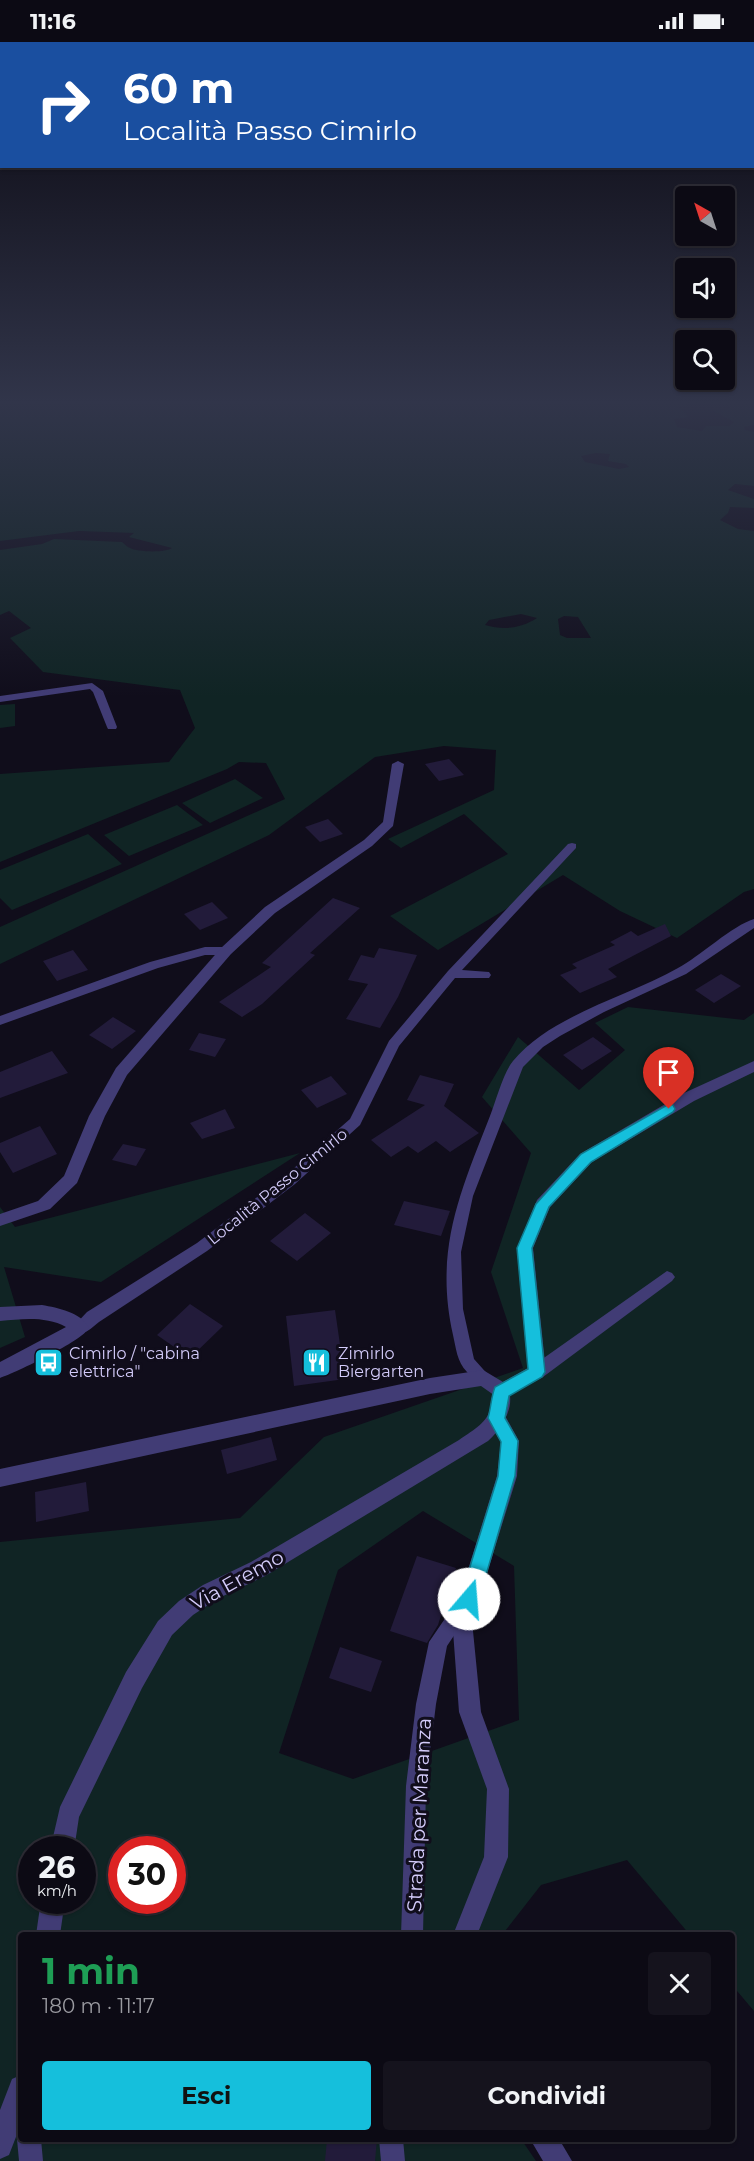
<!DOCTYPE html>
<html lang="it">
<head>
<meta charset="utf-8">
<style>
  body { margin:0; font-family:Montserrat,sans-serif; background:#15131d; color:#f1f3f6; height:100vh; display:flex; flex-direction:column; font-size:22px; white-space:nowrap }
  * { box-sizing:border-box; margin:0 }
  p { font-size:20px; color:#9a9aa0 }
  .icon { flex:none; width:33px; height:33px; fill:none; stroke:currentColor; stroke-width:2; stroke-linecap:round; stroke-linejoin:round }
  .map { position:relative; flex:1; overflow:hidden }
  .panel { position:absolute; left:18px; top:1890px; width:717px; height:210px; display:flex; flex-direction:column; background:#0c0a14; border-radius:6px; box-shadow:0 2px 4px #0004,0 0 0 2px #2c2b34 }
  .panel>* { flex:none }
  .top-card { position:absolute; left:0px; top:0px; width:754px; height:126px; box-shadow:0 2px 4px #0004,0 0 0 2px #2c2b34; background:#1a4fa0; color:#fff; overflow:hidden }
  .needle { width:39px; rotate:321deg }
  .fabs { position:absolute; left:675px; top:144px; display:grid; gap:12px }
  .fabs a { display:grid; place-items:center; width:60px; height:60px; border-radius:6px; background:#0c0a14; box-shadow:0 2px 4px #0004,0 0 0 2px #2c2b34; font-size:30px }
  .speed { position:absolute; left:18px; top:1794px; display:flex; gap:12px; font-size:30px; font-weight:700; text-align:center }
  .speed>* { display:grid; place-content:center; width:78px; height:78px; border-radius:50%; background:#0c0a14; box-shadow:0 2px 4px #0004,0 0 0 2px #2c2b34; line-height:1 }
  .speed small { font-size:15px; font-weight:400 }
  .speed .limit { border:9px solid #d22; background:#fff; color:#111 }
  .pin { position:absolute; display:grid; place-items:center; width:51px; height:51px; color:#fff; margin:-62px -26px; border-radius:50% 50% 50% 0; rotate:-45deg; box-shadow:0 0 6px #0007 }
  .pin .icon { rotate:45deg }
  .me { position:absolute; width:66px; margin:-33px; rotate:18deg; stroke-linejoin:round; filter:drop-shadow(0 0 4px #0008) }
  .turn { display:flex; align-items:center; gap:21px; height:126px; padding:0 24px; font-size:27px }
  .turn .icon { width:78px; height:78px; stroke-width:2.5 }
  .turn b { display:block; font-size:42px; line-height:51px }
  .round { display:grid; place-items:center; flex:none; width:63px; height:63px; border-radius:6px; background:#15131d }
  .headline { display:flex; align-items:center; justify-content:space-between; height:102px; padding:0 24px }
  h1 { font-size:36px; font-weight:700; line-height:45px; color:#1e9e55 }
  .button { display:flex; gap:12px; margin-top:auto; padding:12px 24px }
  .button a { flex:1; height:69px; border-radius:6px; background:#15bfdc; color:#111; font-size:24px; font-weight:700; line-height:69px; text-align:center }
  .button a+a { background:#15131d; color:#f1f3f6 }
  .status { display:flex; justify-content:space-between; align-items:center; height:42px; padding:0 30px; background:#0c0a14; direction:ltr }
  .status svg { height:16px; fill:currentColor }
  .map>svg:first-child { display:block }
</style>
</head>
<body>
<div class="status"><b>11:16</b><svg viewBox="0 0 49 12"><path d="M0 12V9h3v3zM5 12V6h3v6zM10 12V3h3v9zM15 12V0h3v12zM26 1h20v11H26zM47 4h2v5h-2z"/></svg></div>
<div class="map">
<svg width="754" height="2119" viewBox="0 0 754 2119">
  <rect width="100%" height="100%" fill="#100d1b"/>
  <path fill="#102424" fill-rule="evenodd" d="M0,358H754V383L744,385L745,388L754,390V444L735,442L728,448L754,457V466L730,465L728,471L720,478L738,487L754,489V847L744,850L677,896L620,869L563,833L438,908L390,874L508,812L464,772L401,806L388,797L494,748L496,708L444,704L375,715L269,793L0,922V885L285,757L266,721L239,720L227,727L0,820V732L169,720L195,686L180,648L43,630L10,596L31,586L9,569L0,573V508L42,502L54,497L122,500C125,502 127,505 130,506C137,510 166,511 172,506L129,495L134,491L79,489L0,499ZM693,362L727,363L732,367L712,368L734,380L729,384H706L702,389L677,385L674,377L689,375L678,365ZM596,411L610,412L608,419L626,422L629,425L619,427L585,420L581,414ZM521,572L537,576C520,587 503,588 485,583L489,578ZM564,574L578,575L591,596H567L560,593L558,577Z
    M15,662V684L0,686V663Z
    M235,737L263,756L210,781L182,761Z
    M177,763L203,783L129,814L104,793Z
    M88,792L122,822L12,868L0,856V828Z
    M628,965L744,978L754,971V1969L732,1943V1893H690L627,1818L541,1843L502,1893H21V2097H521L536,2119H0V1500L240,1476L324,1395L523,1326L491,1230L531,1111L482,1055L518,995L579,1048L625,1008L595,981ZM423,1469L514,1524L519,1678L353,1737L279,1711L338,1528ZM32,1808H82V1858H32ZM122,1808H172V1858H122Z
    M300,1111L101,1240L4,1225L25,1295L0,1306V1165L15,1185Z"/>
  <path fill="#221b3a" d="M449,717L464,733L439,739L425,722Z
    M328,777L343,792L320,800L305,785Z
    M333,856L360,866L310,911L315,913L262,962L242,975L219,960L271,925L262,921Z
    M212,860L228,876L200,888L184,872Z
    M665,882L671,894L608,927L617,935L580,951L560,933L577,926L572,922L615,903L610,900L631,889L638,894Z
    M379,906L417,913L398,955L380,986L346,977L368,942L348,938L361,913L374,916Z
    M73,908L88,928L57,939L43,919Z
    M721,932L741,944L714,961L695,948Z
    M113,975L136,989L112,1007L89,993Z
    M199,991L226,997L215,1015L189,1008Z
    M593,995L612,1009L582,1028L563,1013Z
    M52,1009L68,1031L0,1056V1030Z
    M420,1033L454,1042L444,1064L479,1091L450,1110L436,1099L418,1111L408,1104L391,1115L371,1098L425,1063L407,1058Z
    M331,1034L347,1052L317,1066L301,1048Z
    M225,1067L235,1086L202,1097L190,1081Z
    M40,1084L57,1112L13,1131L0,1110V1101Z
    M123,1102L146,1107L136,1124L112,1118Z
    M404,1159L450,1169L441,1194L394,1183Z
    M305,1171L331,1191L297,1219L270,1199Z
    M190,1262L223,1284L190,1316L157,1293Z
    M335,1268L345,1337L294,1344L286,1274Z
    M271,1395L277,1418L227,1432L221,1408Z
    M86,1440L89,1469L36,1480L35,1450Z
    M417,1514L456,1526L438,1583L427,1601L390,1589Z
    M340,1605L382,1619L371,1650L329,1636Z
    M327,2097H377L375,2119H325Z"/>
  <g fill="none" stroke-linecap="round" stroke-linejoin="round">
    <path fill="#413c75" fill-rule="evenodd" d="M572,801L576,802V806L462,928L489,930L491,933L489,936H455L399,1004L360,1083L295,1142L207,1209L99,1280C91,1286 85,1294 74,1291L72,1286L87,1270L197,1201L285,1134L350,1077L389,999L448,929L568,802Z
      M754,877V886L686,932L604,970L560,994L543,1005L523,1025L473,1154L461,1210L463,1267L474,1317L491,1336L489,1341C478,1345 474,1337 467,1330C457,1320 456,1306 453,1293C434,1208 460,1151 490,1074C496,1059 503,1031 513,1019C551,973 627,955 678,926C699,915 733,883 754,877Z
      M205,905H226L232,909L226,913H205L158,926L0,983V974L150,920Z
      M667,1229L672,1231L675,1235L672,1239L543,1335L537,1337L531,1335L529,1330L531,1325Z
      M466,1553L473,1556L475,1562L447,1604L436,1662L426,1744L423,1893H401L406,1744L416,1662L429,1600L459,1556Z
      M21,2089V2097H41L43,2119H19L17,2097Z
      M379,2097H403L405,2119H381Z"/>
    <path fill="#413c75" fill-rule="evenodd" d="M92,641L103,649L117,685L116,687H108L107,685L93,650L90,647L0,660V654Z
      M398,719L404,722L393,784L372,804L275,871L231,912L127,1033L105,1074L77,1141L50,1167L0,1184V1172L38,1159L64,1134L89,1074L116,1026L221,906L265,865L364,798L383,780L392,722Z
      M754,1019V1030L694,1059L592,1120L550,1165L533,1206L546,1330L543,1335L501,1358L481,1344L430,1352L0,1445V1427L430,1336L483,1328L503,1340L528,1326L517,1206L537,1158L580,1112L684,1051Z
      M42,1263C58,1266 81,1270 89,1286C82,1299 17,1330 0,1336V1320L66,1285C46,1274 22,1277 0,1279V1265Z
      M496,1368L503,1370L519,1399L517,1434L479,1557L473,1589L481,1670L509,1747L508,1815L477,1893H453L484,1815L487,1747L459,1670L453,1589L459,1557L497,1434L501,1400L487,1376L489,1370Z
      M530,2097H559L572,2119H543Z"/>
    <path fill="#413c75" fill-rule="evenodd" d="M501,1342L507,1344C517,1363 502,1387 488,1399L265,1534L217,1557L193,1573L172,1593L142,1646L79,1775L74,1808H50L60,1765L126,1630L158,1579L179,1559L203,1543L251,1520L459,1398C470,1390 486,1382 490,1368C492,1360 491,1352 495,1344Z
      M41,1858H65L60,1893H36Z
      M21,2033V2082L9,2113L0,2117V2068L12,2037Z"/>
  </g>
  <linearGradient id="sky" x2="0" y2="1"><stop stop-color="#09070f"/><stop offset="0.55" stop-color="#31354a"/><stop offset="1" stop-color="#31354a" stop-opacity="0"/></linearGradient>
  <rect width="754" height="655" fill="url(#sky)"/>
  <path fill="#15bfdc" stroke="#0e7c8f" stroke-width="1.5" d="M669,1062L673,1063L675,1067L673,1070L591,1120L549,1165L532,1206L545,1330L542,1335L509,1354L505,1376L518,1399L515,1434L479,1557L476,1564L469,1566L463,1564L460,1557L498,1434L501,1400L488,1376C491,1366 491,1355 495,1345L528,1327L517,1206L536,1162L581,1112Z"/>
  <defs>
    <symbol id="bus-square" viewBox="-11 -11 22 22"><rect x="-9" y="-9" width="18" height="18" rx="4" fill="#15bfdc" stroke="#100d1b"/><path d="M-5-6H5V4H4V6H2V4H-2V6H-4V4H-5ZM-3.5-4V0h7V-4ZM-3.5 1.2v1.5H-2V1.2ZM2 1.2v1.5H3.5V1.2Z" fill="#fff"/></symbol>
    <symbol id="restaurant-square" viewBox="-11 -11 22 22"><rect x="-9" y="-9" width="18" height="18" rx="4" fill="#15bfdc" stroke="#100d1b"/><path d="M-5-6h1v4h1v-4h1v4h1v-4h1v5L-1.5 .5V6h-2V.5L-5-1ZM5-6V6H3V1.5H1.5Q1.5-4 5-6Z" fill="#fff"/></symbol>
  </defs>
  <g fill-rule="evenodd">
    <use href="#bus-square" x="32" y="1304" width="33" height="33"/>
    <use href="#restaurant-square" x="300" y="1304" width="33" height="33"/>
  </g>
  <g text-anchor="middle" stroke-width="6" stroke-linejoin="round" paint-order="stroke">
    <g font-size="16" fill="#d3cbfa" stroke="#100d1b">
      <text transform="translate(277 1144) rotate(-39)" y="6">Località Passo Cimirlo</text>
    </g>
    <g font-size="16" fill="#d3cbfa" stroke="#100d1b" text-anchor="start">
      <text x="69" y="1317">Cimirlo / "cabina<tspan x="69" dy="18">elettrica"</tspan></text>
      <text x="338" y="1317">Zimirlo<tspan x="338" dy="18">Biergarten</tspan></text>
    </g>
    <g font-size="20" fill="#d3cbfa" stroke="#100d1b">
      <text transform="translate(237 1538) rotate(-29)" y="7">Via Eremo</text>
      <text transform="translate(419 1773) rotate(-87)" y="7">Strada per Maranza</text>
    </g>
  </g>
</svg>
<div class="fabs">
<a><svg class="needle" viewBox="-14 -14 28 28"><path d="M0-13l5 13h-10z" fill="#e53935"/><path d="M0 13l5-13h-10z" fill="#9a9aa0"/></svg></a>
<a><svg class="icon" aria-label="sound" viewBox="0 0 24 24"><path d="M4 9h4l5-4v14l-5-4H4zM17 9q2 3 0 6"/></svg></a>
<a><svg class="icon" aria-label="search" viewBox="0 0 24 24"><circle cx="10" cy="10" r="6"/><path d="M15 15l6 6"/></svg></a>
</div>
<div class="speed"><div>26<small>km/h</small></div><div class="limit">30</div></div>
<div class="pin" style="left:669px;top:1067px;background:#d93025"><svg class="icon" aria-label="arrive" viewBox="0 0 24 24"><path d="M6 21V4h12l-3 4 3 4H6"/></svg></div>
<svg class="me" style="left:469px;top:1557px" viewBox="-20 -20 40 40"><circle r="19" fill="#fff"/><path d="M0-13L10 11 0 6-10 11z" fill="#15bfdc"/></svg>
<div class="top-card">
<div class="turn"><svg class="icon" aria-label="right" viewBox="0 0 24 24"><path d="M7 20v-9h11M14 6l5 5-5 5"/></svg><div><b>60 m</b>Località Passo Cimirlo</div></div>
</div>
<section class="panel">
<div class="headline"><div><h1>1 min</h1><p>180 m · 11:17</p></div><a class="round"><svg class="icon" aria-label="close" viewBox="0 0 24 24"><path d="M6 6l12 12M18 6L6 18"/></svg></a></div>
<div class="button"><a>Esci</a><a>Condividi</a></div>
</section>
</div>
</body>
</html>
